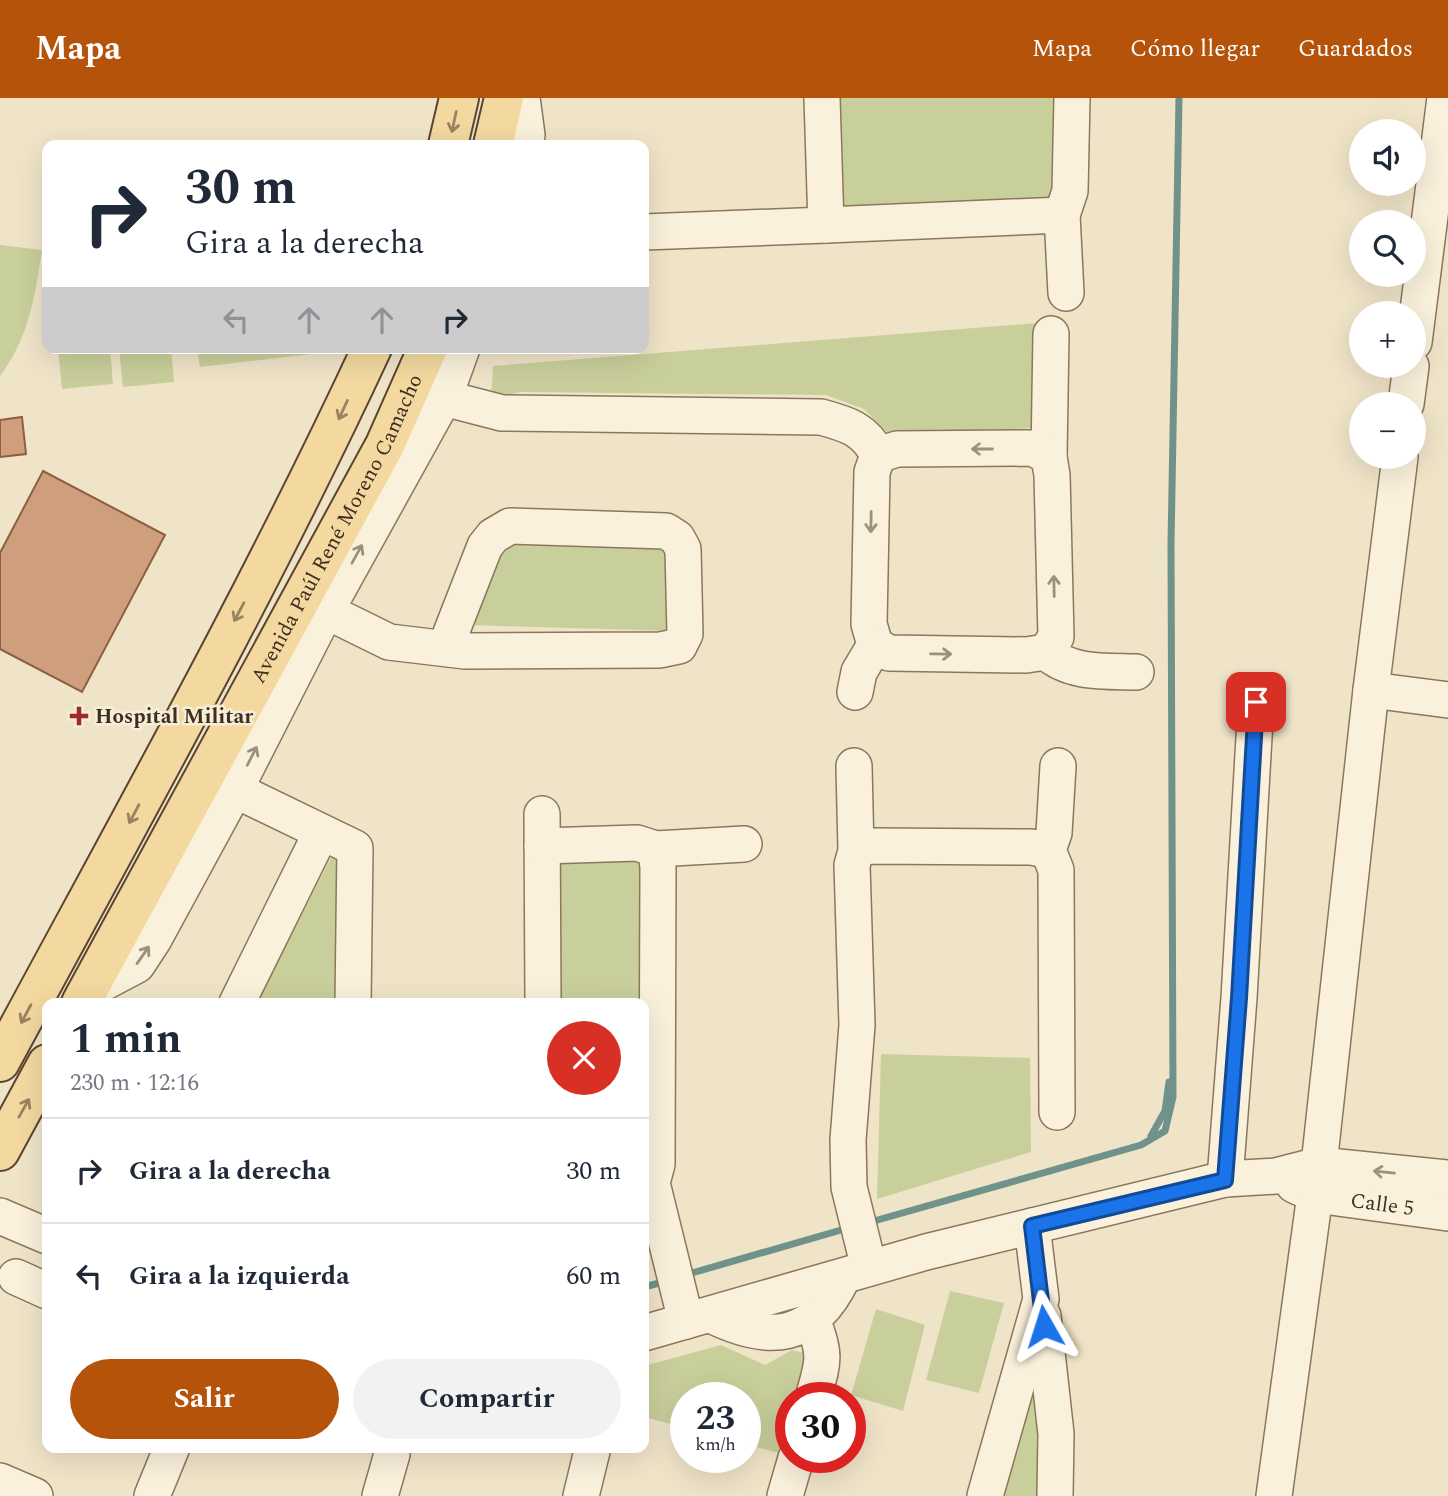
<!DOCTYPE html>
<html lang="es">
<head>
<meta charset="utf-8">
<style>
  body { margin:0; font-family:Spectral,serif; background:#f2f2f3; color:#1f2937; height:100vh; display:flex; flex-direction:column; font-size:26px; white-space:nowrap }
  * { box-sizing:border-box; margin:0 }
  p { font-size:23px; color:#747a83 }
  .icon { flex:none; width:38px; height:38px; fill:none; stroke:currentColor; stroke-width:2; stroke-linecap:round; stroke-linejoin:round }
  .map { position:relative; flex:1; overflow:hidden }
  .sheet { position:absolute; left:42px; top:900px; width:607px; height:455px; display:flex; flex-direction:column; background:#fff; border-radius:14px; box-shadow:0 7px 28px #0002 }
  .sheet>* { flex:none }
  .hud { position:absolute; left:42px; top:42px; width:607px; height:214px; border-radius:14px; box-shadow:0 7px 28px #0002; background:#fff; color:#1f2937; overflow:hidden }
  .buttons { position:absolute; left:1349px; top:21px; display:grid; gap:14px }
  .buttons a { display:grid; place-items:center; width:77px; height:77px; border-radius:50%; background:#fff; box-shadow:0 7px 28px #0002; font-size:35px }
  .speed { position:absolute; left:670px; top:1284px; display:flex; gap:14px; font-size:35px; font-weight:700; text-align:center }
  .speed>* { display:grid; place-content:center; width:91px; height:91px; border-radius:50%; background:#fff; box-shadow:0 7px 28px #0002; line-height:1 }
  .speed small { font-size:18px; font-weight:400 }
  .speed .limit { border:10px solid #d22; background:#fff; color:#111 }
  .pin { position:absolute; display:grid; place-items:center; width:60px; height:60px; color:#fff; margin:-30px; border-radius:14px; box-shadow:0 4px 10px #0006 }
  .me { position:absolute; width:77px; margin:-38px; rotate:354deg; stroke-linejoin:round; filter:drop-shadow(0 0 5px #0008) }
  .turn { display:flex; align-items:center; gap:24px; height:147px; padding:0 28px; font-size:32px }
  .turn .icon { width:91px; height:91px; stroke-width:2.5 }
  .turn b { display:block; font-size:49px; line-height:60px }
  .lanes { display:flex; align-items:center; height:66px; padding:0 28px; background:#0003; justify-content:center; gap:35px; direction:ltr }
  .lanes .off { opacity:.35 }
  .round { display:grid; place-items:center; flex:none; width:74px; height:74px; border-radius:37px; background:#f2f2f3 }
  .head { display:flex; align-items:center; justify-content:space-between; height:119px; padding:0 28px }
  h1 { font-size:42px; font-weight:700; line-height:52px }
  .button { display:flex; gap:14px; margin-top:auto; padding:14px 28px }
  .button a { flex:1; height:80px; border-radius:42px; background:#b45309; color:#fff; font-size:28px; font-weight:700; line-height:80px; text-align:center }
  .button a+a { background:#f2f2f3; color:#1f2937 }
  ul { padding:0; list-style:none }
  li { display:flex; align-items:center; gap:21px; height:105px; padding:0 28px; border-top:2px solid #e0e1e3 }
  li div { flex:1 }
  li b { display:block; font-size:26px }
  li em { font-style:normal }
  header { display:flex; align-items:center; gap:42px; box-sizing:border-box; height:98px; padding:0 35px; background:#b45309; color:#fff }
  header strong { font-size:33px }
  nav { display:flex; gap:38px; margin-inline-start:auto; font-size:24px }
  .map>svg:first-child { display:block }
</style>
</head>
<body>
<header>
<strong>Mapa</strong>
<nav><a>Mapa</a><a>Cómo llegar</a><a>Guardados</a></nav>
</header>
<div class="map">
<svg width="1448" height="1398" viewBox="0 0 1448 1398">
  <rect width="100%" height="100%" fill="#f0e4c8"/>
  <path fill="#c9cf9b" d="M838,0H1062L1061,103L840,115Z
    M0,147L42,152C35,198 29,240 0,278Z
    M1038,225L1039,330L888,335L864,311L826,297L520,294L491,301L493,268Z
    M58,250H110L113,286L62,291Z
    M119,250H171L174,284L123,289Z
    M197,250H336V253L200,269Z
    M507,442L668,450L673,533L467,527Z
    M334,754L342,759L338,905H257Z
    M555,762H646L644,905H555Z
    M881,956L1030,960L1031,1054L877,1101Z
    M950,1193L1004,1205L979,1295L926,1282Z
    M876,1211L925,1227L903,1313L851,1297Z
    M721,1247L765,1267L792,1252L812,1257L797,1300H791V1318L778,1355L746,1346V1300H686V1330L644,1319V1268Z
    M1038,1259L1037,1398H998Z"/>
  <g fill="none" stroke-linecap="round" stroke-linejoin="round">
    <path stroke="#6f938a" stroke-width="7" d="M1151,1038L1165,1013L1169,984
      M867,1125L1141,1047L1165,1033L1173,999L1171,446L1179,0
      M685,1177L848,1130
      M644,1189L667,1183"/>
  </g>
  <path fill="#cf9f7d" stroke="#8d5f41" stroke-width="2" d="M22,319L26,356L0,359V322Z
    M43,373L165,437L82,594L0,551V455Z"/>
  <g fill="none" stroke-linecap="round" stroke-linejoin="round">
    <defs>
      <g id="minor">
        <path d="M522,0L527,37L524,47"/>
        <path d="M826,127L1062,117"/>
        <path d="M644,134L826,127L822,0"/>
        <path d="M1066,195L1062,117L1070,93L1072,0"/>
        <path d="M1414,244L1445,0"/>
        <path d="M444,300L502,315L821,319C847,326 865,331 878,357L872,374L869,526L875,547L889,555L1026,557L1046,554L1056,539L1052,377L1049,359L1051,236"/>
        <path d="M1406,306L1411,268"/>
        <path d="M878,357L897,351L1033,350L1049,359"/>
        <path d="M326,513L389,544L465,553L660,552L679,548L685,536L683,451L677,440L666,433L510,428L493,438L485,448L451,535L453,550"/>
        <path d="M1046,554C1070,576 1105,573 1136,574"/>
        <path d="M1371,592L1448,602"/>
        <path d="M855,594L859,574L875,547"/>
        <path d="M854,668L856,753L852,767L857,927L848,1042L849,1089L869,1170"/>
        <path d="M235,692L355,750L353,905"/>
        <path d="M542,716L543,905"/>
        <path d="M542,748L637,745L656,751L744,746"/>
        <path d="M656,751L658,770L657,1066L652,1085L686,1223"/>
        <path d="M856,753L869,748L1031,749L1048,752"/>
        <path d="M86,894L137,867L154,841L235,692L326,513L444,300L462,250"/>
        <path d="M237,905L321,735"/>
        <path d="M1057,1014L1056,772L1048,752L1054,735L1058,668"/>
        <path d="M1225,1081L1239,900L1256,604"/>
        <path id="s1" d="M1294,1087L1316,1097L1448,1115"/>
        <path d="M0,1118L47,1138"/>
        <path d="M16,1179L47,1193"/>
        <path d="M711,1217C770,1246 813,1242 843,1179"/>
        <path d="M1043,1218L1056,1336L1055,1398"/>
        <path d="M812,1222C827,1257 823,1265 813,1300"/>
        <path d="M644,1235L926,1154L1225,1081L1276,1078L1319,1067L1448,1080"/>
        <path d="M0,1383L35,1398"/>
        <path d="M152,1398L172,1349"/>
        <path d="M380,1398L392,1356L390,1349"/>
        <path d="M581,1398L593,1349"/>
        <path d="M785,1398L796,1360"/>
        <path d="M985,1398L1041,1201L1032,1128"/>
        <path d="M1274,1398L1319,1067L1371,592L1400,359"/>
      </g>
      <g id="major">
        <path d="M448,47L459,0"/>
        <path d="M493,47L504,0"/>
        <path id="s2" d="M81,905L385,347L428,250"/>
        <path d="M0,964C127,728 259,493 372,250"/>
        <path d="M0,1053L47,966"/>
      </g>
    </defs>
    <use href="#minor" stroke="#8d765c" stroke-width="38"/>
    <use href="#major" stroke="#5b4430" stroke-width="42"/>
    <use href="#minor" stroke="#faf1dc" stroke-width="35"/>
    <use href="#major" stroke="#f3d9a0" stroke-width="38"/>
  </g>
  <defs><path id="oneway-shaft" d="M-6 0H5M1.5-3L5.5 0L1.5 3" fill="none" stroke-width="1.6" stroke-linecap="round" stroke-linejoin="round" transform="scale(1.75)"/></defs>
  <g stroke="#988460">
    <use href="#oneway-shaft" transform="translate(454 24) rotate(102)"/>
    <use href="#oneway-shaft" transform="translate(343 312) rotate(115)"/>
    <use href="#oneway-shaft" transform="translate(239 514) rotate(118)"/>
    <use href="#oneway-shaft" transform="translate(134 716) rotate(118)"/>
    <use href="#oneway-shaft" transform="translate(26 916) rotate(118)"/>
    <use href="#oneway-shaft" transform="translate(24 1010) rotate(-61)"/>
  </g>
  <g stroke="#9c907e">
    <use href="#oneway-shaft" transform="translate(982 351) rotate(180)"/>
    <use href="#oneway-shaft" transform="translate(871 424) rotate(91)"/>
    <use href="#oneway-shaft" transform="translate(357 456) rotate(-61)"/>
    <use href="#oneway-shaft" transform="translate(1054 488) rotate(-91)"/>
    <use href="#oneway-shaft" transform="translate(941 556) rotate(1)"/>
    <use href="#oneway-shaft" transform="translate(252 658) rotate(-63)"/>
    <use href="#oneway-shaft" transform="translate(143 857) rotate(-55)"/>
    <use href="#oneway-shaft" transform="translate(1384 1074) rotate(-174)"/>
  </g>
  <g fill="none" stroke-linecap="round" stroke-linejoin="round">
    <defs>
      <path id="route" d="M1044,1228L1032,1128L1225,1082L1239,900L1256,604"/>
    </defs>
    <use href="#route" stroke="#114b97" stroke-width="18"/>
    <use href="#route" stroke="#1a73e8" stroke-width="12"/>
  </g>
  <path fill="#9e2a2b" stroke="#f7eed8" stroke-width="2.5" d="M75.5 607.5h7v7h7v7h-7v7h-7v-7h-7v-7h7z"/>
  <g text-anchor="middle" stroke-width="5" stroke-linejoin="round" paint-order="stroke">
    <g font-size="21" fill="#3d2e20" stroke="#f7eed8">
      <text dy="7" stroke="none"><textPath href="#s2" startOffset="539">Avenida Paúl René Moreno Camacho</textPath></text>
      <text dy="7" stroke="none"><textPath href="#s1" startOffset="91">Calle 5</textPath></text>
    </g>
    <g font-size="21" font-weight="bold" fill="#3d2e20" stroke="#f7eed8" text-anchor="start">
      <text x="95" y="625">Hospital Militar</text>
    </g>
  </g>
</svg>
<div class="buttons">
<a><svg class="icon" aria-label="sound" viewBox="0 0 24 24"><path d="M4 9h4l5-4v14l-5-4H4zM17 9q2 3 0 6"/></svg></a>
<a><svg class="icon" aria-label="search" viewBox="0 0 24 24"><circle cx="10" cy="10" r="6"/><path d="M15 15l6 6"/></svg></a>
<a>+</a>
<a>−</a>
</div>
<div class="speed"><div>23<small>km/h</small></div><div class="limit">30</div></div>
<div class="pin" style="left:1256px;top:604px;background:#d93025"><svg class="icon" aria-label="arrive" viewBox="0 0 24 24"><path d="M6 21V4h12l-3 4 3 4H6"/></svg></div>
<svg class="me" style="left:1044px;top:1228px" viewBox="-20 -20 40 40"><path d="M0-17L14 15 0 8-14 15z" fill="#1a73e8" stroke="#fff" stroke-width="4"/></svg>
<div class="hud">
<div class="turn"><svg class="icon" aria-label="right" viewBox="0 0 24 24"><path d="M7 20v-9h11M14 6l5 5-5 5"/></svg><div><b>30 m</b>Gira a la derecha</div></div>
<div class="lanes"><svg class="icon off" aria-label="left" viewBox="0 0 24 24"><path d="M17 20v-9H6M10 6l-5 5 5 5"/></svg><svg class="icon off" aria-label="ahead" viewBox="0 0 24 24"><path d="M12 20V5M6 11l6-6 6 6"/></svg><svg class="icon off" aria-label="ahead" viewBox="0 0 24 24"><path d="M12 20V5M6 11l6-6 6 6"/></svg><svg class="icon" aria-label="right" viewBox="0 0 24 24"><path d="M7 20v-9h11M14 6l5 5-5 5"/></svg></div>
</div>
<section class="sheet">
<div class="head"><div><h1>1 min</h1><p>230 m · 12:16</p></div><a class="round" style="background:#d93025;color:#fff"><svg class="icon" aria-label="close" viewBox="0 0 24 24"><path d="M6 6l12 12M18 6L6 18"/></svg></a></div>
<ul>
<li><svg class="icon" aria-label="right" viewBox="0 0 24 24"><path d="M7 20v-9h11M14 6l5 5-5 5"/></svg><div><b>Gira a la derecha</b></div><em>30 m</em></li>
<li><svg class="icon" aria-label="left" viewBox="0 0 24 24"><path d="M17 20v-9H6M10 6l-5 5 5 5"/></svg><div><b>Gira a la izquierda</b></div><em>60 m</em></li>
</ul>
<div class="button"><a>Salir</a><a>Compartir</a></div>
</section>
</div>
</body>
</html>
